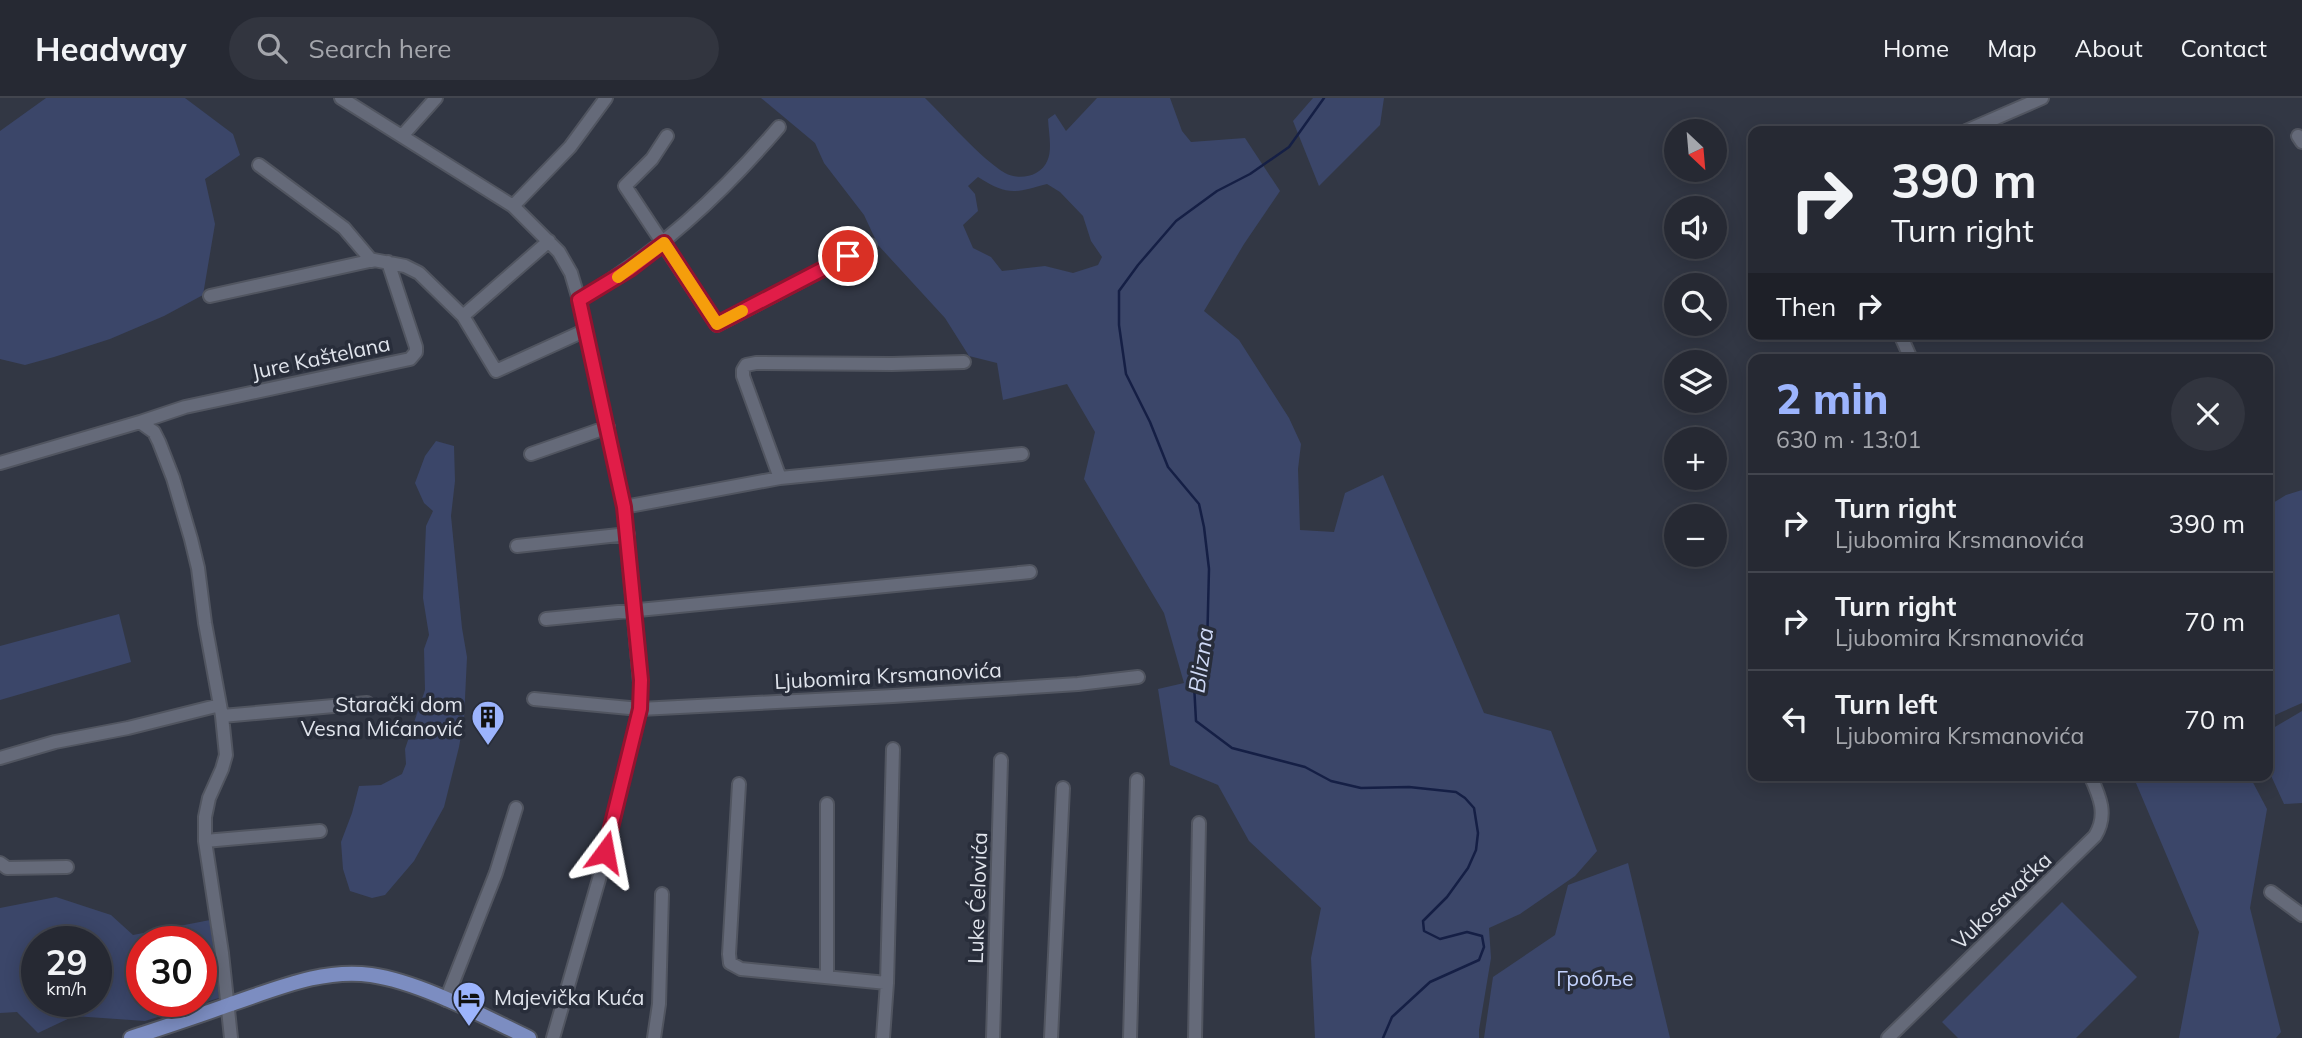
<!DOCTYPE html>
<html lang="en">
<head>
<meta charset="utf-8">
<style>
  body { margin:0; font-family:Mulish,sans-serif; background:#32353f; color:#f1f3f6; height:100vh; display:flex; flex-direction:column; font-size:26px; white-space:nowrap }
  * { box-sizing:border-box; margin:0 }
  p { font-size:23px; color:#a4a6ac }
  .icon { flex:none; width:38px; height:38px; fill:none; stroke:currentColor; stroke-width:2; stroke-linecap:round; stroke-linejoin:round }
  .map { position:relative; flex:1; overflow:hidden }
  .drawer { position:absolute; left:1748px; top:256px; width:525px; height:427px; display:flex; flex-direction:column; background:#262933; border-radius:14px; box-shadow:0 4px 18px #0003,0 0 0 2px #42454e }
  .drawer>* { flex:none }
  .hud { position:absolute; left:1748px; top:28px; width:525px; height:214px; border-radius:14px; box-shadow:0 4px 18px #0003,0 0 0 2px #42454e; background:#262933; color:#f1f3f6; overflow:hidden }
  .needle { width:46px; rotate:154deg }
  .fabs { position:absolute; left:1664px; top:21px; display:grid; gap:14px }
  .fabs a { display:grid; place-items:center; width:63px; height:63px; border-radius:50%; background:#262933; box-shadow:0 4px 18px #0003,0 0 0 2px #42454e; font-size:35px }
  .speed { position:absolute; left:21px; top:828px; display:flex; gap:14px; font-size:35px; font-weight:700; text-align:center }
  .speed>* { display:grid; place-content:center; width:91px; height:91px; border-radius:50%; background:#262933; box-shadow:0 4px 18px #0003,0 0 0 2px #42454e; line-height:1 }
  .speed small { font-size:18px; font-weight:400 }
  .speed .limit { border:10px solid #d22; background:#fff; color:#111 }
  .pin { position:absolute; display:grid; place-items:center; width:60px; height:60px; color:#fff; margin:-30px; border:4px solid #fff; border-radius:50%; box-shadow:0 2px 7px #0007 }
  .me { position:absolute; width:77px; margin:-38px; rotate:13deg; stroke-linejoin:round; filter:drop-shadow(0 0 5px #0008) }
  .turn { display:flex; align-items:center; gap:24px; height:147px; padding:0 28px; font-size:32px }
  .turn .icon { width:91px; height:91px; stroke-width:2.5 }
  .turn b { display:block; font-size:49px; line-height:60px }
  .then { display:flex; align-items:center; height:66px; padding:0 28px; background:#0003; gap:14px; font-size:26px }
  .round { display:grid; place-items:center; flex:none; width:74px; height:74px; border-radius:37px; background:#32353f }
  .summary { display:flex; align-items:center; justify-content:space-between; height:119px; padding:0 28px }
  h1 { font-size:42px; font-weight:800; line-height:52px; color:#9cb4fd }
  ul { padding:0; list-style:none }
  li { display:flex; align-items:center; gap:21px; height:98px; padding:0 28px; border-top:2px solid #42454e }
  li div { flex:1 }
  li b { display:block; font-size:26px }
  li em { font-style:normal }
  header { display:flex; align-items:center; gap:42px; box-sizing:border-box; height:98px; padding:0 35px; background:#262933; border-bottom:2px solid #42454e }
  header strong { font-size:33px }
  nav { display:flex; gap:38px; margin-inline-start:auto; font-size:24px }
  .search { width:490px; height:63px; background:#32353f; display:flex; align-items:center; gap:18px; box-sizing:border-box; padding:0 24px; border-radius:38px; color:#a4a6ac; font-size:26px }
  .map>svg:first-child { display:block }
</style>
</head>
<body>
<header>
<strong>Headway</strong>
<div class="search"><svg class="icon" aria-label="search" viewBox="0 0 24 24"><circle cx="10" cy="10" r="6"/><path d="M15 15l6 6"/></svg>Search here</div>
<nav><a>Home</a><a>Map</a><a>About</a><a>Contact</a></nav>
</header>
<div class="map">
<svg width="2302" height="940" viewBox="0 0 2302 940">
  <rect width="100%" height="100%" fill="#323744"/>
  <path fill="#3b4669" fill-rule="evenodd" d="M46,0H185L233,36L240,57L205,81L215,126L203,197L164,218L110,241L54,259L25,267L0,261V33Z
    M761,0H925C947,21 980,60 1005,75C1014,80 1027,80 1036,75C1056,64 1049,41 1048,21L1055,16L1066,33L1097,0H1170L1182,33L1191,44L1245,40L1280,93L1244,146L1204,213L1239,242L1289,320L1301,346L1298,371L1300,432L1334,434L1345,395L1383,377L1484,615L1551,633L1597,753L1575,778L1520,816L1489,830L1491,860L1479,932V940H1315L1311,860L1321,810L1249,743L1218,687L1170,667L1158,591L1184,585L1164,515L1084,381L1095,334L1067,286L1003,302L997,265L969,258L945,220L878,147L864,117L824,65L815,45ZM978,79C1008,98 1014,95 1047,86L1060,94L1083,118L1091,143L1102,159L1098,167L1073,175L1045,168L1002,173L991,159L973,150L963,127L978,113L975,96L968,88Z
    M1313,0H1384L1380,27L1319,88L1293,23Z
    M436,343L454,348L455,383L451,418L462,530L467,559L464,621L459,649L444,709L414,763L385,797L372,800L350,793L343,771L341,744L352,715L359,688L381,687L402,676L406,666L405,651L425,592L424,551L429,537L423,500L426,428L433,413L424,405L415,385L425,358Z
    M2302,392V605L2268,620V408L2286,397Z
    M119,516L131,564L0,602V548Z
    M2302,613V705L2284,706L2268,671V633Z
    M2249,677L2267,711L2250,810L2281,934L2276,940H2179L2199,834L2133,678Z
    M1628,765L1670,940H1484L1493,879L1555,837L1568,787Z
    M56,799L111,817L133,837L210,822L219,900L145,923L74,918L38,935L17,914L0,915V810ZM37,844H96V903H37ZM142,844H201V903H142Z
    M2062,804L2137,879L2076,940H1958L1942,924Z"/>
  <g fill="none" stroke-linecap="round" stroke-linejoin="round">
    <path stroke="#151f45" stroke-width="2.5" d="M1324,0L1289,49L1250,76L1217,93L1176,123L1138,167L1119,193V227L1126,276L1150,324L1168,369L1199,406L1204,429L1209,471L1207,551L1194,586L1196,623L1232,650L1305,669L1331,683L1361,690L1409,689L1456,694L1465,700L1474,710L1478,735L1476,752L1468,770L1447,799L1423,823L1424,833L1440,841L1467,834L1482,838L1484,849L1479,862L1430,884L1392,919L1383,940"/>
    <defs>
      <path id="minor" d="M341,0L513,108L559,154L571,175L579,202L624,409L641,595L640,611L599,781L553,940
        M1966,33L2042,0
        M402,38L436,0
        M667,38L652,61L625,88L717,227L870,147
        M2298,38L2302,44
        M259,67L344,130L372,163
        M513,108L570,49L606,0
        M210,198L374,162L405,168L419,175L463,218L549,143
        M579,202C659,154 719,99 779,29
        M463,218L496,273L586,232
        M1900,236L1911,261
        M140,324L154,334L159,344L173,380L191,441L198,470L205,525L222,618L226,657L222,671L209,700L205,719V743L222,855L231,940
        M531,356L608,329
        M0,365L140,324L185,309L410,261L416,254V249L388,164
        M780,380L743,278V272L746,267L756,265L892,266L964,264
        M624,409L780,380L1022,356
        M517,448L628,436
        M546,521L1030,474
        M534,601L640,611L893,598L1078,586L1138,579
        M222,618L367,605
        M0,660L55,644L128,630L220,607
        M739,686L729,856L730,865L741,871L887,885
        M205,743L320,733
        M0,765L7,770L67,769
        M2271,794L2302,817
        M827,879V706
        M446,902L496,775L516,710
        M654,940L659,906L662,796
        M883,940L887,885L893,651
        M993,940L1001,662
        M1051,940L1063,690
        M1130,940L1137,682
        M1195,940L1199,725
        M1888,940L2095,738C2108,717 2100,699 2090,677"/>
      <path id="major" d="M131,940C164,929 198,918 231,906C276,891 323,870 371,877C420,884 483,918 529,940"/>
    </defs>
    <use href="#minor" stroke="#515560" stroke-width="16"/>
    <use href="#major" stroke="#515560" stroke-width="18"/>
    <use href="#minor" stroke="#656a79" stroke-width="12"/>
    <use href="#major" stroke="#7c8dc1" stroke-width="14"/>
  </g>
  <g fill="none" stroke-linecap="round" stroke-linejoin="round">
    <defs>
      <path id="route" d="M605,754L640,611L641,582L624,409L579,202L630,171L664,145L717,226L848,158"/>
    </defs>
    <use href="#route" stroke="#92132f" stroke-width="18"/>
    <use href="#route" stroke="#e11d48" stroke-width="12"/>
    <path stroke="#f59e0b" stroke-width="12" d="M618,179L664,145L717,226L742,213"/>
  </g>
  <defs>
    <symbol id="building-pin" viewBox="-11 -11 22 30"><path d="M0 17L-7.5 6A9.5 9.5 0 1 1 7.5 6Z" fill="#9cb4fd" stroke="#282d3a"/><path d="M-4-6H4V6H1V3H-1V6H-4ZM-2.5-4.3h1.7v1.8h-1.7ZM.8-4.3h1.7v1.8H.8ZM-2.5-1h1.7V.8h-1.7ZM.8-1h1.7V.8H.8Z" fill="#111"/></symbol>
    <symbol id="hotel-pin" viewBox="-11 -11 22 30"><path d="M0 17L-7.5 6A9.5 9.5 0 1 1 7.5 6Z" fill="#9cb4fd" stroke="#282d3a"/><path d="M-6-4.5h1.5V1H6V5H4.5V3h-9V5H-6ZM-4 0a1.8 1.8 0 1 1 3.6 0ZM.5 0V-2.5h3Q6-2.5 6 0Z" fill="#111"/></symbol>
  </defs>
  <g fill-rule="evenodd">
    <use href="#building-pin" x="469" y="600" width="38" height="52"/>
    <use href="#hotel-pin" x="450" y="881" width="38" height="52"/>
  </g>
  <g text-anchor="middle" stroke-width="7" stroke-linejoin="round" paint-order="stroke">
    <g font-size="21" fill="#e0e4ec" stroke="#282d3a">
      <text transform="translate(321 260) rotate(-12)" y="7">Jure Kaštelana</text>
      <text transform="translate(888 578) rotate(-3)" y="7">Ljubomira Krsmanovića</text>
      <text transform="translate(978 800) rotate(-88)" y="7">Luke Ćelovića</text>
      <text transform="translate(2002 803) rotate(-44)" y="7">Vukosavačka</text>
    </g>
    <g font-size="21" fill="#e0e4ec" stroke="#282d3a" text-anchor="end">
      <text x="463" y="614">Starački dom<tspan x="463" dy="24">Vesna Mićanović</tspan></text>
      <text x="494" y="907" text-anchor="start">Majevička Kuća</text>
    </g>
    <g font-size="21" fill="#c4d3fd" stroke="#282d3a">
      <text x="1595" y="888">Гробље</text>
    </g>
    <g font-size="23" font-style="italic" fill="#ced8f5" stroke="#282d3a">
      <text transform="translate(1201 562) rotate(-82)" y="8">Blizna</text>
    </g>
  </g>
</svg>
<div class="fabs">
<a><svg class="needle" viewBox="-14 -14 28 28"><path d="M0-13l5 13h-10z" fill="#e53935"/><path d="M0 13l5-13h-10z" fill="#a4a6ac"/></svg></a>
<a><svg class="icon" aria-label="sound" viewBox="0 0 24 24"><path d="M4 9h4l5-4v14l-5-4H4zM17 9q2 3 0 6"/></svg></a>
<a><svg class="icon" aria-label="search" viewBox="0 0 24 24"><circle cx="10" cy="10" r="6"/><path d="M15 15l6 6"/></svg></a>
<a><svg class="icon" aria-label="layers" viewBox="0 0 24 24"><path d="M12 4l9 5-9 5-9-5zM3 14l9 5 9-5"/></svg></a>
<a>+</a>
<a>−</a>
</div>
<div class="speed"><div>29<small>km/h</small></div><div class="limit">30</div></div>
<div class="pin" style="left:848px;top:158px;background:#d93025"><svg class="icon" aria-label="arrive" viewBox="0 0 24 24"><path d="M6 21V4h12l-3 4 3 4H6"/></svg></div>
<svg class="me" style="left:605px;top:754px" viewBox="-20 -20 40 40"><path d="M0-17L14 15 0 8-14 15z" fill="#e11d48" stroke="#fff" stroke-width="4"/></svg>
<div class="hud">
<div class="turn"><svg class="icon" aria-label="right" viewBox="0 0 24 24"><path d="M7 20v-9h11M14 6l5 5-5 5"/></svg><div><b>390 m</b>Turn right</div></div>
<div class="then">Then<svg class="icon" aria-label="right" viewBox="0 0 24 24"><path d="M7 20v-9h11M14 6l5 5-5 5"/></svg></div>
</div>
<section class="drawer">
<div class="summary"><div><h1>2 min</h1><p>630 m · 13:01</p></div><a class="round"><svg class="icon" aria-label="close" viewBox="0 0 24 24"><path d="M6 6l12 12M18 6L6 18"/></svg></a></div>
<ul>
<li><svg class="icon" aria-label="right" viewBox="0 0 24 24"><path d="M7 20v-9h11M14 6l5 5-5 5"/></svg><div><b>Turn right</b><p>Ljubomira Krsmanovića</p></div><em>390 m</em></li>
<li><svg class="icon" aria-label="right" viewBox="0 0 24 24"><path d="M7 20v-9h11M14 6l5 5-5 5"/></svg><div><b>Turn right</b><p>Ljubomira Krsmanovića</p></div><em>70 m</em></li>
<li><svg class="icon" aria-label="left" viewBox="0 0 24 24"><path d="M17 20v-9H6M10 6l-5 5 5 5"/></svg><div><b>Turn left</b><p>Ljubomira Krsmanovića</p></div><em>70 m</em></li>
</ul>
</section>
</div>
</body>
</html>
